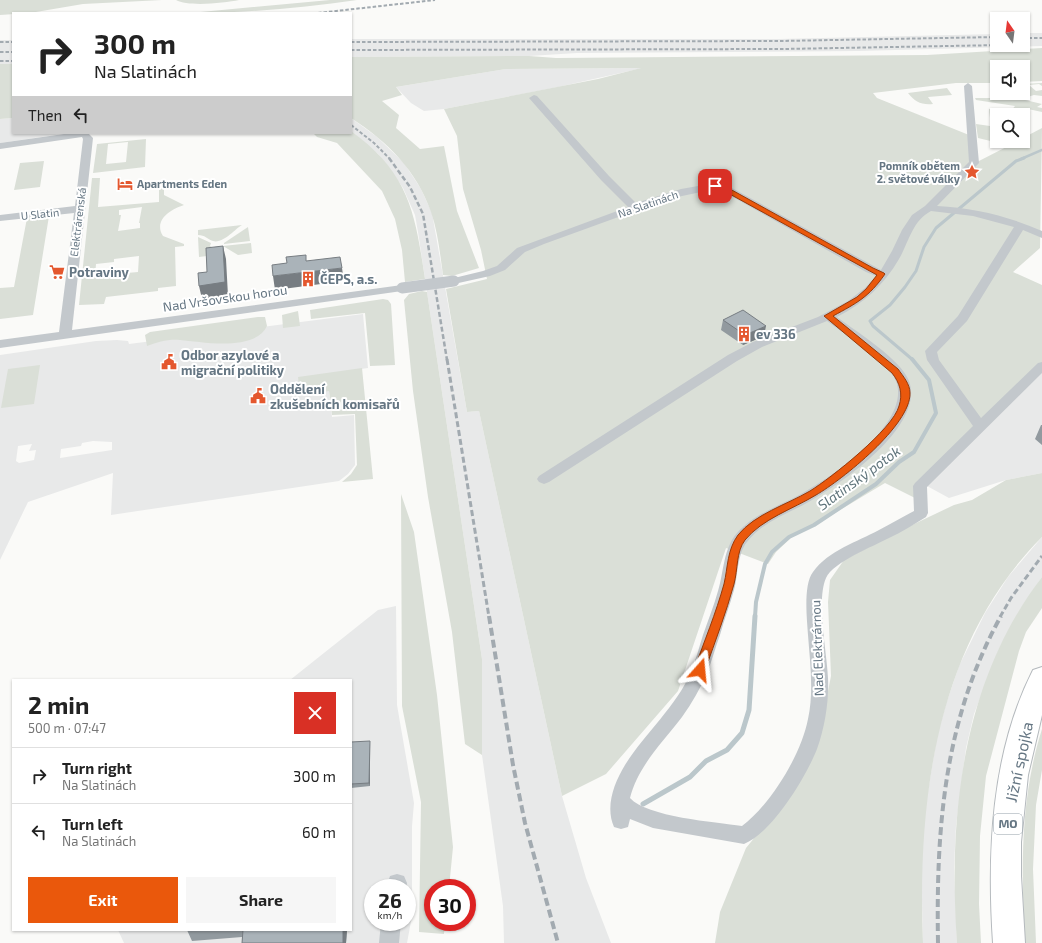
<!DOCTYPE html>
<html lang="en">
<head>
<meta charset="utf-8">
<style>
  body { margin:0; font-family:"Exo 2",sans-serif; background:#f6f6f6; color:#222; height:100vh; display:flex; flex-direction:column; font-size:15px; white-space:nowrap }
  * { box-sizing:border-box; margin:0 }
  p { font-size:13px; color:#767676 }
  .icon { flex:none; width:22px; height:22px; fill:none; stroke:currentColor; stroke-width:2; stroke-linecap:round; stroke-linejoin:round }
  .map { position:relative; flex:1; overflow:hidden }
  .panel { position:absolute; left:12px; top:679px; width:340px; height:252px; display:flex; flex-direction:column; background:#fff; border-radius:0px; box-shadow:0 1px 3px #0004 }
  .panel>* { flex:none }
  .hud { position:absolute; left:12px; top:12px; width:340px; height:122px; border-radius:0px; box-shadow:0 1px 3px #0004; background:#fff; color:#222; overflow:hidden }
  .needle { width:26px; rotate:346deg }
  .buttons { position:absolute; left:990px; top:12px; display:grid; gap:8px }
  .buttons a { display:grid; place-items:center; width:40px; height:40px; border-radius:0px; background:#fff; box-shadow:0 1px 3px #0004; font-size:20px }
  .speed { position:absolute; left:364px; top:879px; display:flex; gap:8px; font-size:20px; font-weight:700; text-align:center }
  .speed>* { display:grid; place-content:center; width:52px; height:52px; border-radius:50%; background:#fff; box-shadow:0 1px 3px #0004; line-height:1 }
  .speed small { font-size:10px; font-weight:400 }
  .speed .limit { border:6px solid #d22; background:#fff; color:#111 }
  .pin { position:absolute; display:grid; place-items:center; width:34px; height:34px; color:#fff; margin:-17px; border-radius:8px; box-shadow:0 2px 6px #0006 }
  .me { position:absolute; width:44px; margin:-22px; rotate:18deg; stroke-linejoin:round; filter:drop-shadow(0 0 3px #0008) }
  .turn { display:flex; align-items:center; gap:14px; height:84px; padding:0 16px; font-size:18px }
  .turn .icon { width:52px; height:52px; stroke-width:2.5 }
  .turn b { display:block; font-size:28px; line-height:34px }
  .then { display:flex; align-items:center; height:38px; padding:0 16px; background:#0003; gap:8px; font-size:15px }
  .round { display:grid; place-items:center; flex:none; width:42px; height:42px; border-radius:0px; background:#f6f6f6 }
  .summary { display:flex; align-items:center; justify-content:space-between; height:68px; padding:0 16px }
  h1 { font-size:24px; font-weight:700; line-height:30px }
  .primary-button { display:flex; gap:8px; margin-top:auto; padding:8px 16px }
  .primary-button a { flex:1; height:46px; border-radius:0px; background:#ea580c; color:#fff; font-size:16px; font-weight:700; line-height:46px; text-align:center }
  .primary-button a+a { background:#f6f6f6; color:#222 }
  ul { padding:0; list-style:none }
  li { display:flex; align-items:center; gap:12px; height:56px; padding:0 16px; border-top:1px solid #e0e0e0 }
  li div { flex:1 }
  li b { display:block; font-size:15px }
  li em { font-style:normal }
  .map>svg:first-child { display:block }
</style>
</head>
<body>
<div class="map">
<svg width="1042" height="943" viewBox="0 0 1042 943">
  <rect width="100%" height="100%" fill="#fafaf8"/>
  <path fill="#e8e9e9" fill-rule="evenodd" d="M1023,33H1042V46L858,51L577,53L529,56L351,57V39H779L997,34V45H1023Z
    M0,40H13V64H0Z
    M643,68L558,87L444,109L424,111L411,103L396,87L506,69Z
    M13,118V133L62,134L0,143V119Z
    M351,118L377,137L404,163L421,189L432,213L467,412L479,411L562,796L586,878L611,943H504L503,906L482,755V659L418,232L415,215L403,188L388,166L378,154L351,131Z
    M363,314L368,368L298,378L329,391L332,417L354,415L355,465L348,474L339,481L111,515L113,473L28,502L0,560V355L96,341L117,340L128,341L129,344ZM93,441L112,442V450L60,458L61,449L81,446L82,443ZM32,444L29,451L36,450L34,460L19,463L16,461L18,446Z
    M1042,372V473L1006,480L949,498L927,486Z
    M1042,537V577L1021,608L999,649L974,714L966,748L956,825L954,867L957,943H923L921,858L924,815L937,737L946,704L959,666L985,613L1008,577Z
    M396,606L397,705L414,803L412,826V916L407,943H124L118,930H351V680H290L378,610ZM373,888H407V922H373Z"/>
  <path fill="#dadfd7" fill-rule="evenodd" d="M0,0H162L83,4L30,13L0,15Z
    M176,0H239C225,3 188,7 176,0Z
    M330,0H357C302,8 246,13 190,13Z
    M1042,48V81L1023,82V67H997V83H956L873,93L877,98L969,135L977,162L1018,141H1023V138L1042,128L1040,248L1013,272L1042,285V372L915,498L885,483L815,525L794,535L776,552L768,564L726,548L678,691L606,774L562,796L479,411L467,412L446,289L487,279L481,250L463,189L457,136L444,109L598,79L641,68L506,69L396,87L402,95L382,101L399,115L396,128L420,149L444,146L457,211L479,268L452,276L443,275C440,254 438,232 431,212C417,171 387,141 351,118V57L529,56L556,58L927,55Z
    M0,64H13V118L0,119Z
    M1042,83V86L1039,84L1029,85L1036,91L1042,90V96L1034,95L1021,99L1042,104L1037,107L1042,108V112L1028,109L1019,114L1011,112L1008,115H997V119L990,118L989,109L1010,112L1015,106L976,100L975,98H1000L992,86H997V93H1023V84Z
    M947,88L952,95L928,97L933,104C921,105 915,102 908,93Z
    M976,124L997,127V141H1009L1003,144L978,138Z
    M351,131C409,173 415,212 425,279L405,282L402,250L395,219L382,191L337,143L317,137L313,133H351Z
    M146,139L145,167L93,173L97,144ZM128,142L126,162L106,164L108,144Z
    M44,161L40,187L14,190L20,163Z
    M92,178H100L98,207L159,202V186L164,185V195L184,205C171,209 153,220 163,236L184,244V246L175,247L176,286L158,288V291L106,297L104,304L79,305ZM142,207L139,223H140V228L118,231L121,215H119V210ZM139,256L138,272L95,276L96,264L114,262V259Z
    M49,216L33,315L0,319V288L14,287L27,218Z
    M242,225C235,229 223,244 213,241C207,239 205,235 198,235V230Z
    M248,227L250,241L224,244V243Z
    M198,237L211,243L210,246L213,248L207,256L199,257Z
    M251,243L252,253L238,255L223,246Z
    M422,291L427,292L482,659V755L465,744L452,632L428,497L413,391L404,300L409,294Z
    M383,299L388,300L391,304L395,365L370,366L365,313L311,319L310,310Z
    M298,311L300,326L283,328L282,315Z
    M258,317H265L267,326C255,352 202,342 180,340C168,339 158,342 147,346L145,335L150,332Z
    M40,365L34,404L1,408L8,369Z
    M362,368L373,479L342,482L351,474L357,465L355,414L332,415L329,391L300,395L298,377Z
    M1042,473V537C936,643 917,800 923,943H715L720,912L746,848L778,809L827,696L831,676L828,602L830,580L844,560L891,535L954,505L972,500L1006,480Z
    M401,494L414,532L437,695L453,847L449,888H433V922H445L444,934L419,932L421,802L402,706Z
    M1042,577V608L1026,632L1019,651L986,776L980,836L979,904L981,943H957C948,816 962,681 1042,577Z
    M1042,729V770L1036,805L1033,869L1036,943H1025C1021,871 1020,798 1042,729Z"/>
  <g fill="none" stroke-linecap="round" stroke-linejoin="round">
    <path stroke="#bbc7cb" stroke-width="2.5" d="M1021,159L1042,150"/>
    <path stroke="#bbc7cb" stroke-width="3" d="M913,360L873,326L870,321L890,305L905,287L916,271L924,247L936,228L1016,161L1024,158"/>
    <path stroke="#bbc7cb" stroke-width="4" d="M755,617L756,602L765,564L772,552L789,537L814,525L876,484L899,462L914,452L936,413L929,380L912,359"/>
    <path stroke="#bbc7cb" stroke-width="5" d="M643,804L690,777L706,761L727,750L742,733L749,710L755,616"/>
    <defs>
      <path id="highway" d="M1042,667V715L1028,775L1021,842V876L1025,943H993C987,852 991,753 1033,670Z"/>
    </defs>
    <use href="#highway" stroke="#b4b9bd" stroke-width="2"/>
    <path fill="#c3c8cc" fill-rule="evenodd" d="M968,83L972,86L979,163L937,206C974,208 1008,216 1042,231V238L1023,230L967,321L937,352L939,360L981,418L1038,363L1042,362V373L927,487L928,513L926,517C914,524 902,532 889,538C874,546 833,562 826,578C816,601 827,652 828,678C829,701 825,727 817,749C806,777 772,833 744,844L653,828L630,819L628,827L621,829L614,827C605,807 614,783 625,765C645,733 676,707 691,672C696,660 699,647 703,635C708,620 714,606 718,591C724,572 723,549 737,533C754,514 779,506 801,494C832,477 912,423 896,381C889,363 844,334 827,321L762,347L737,361L549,482L544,484L539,482L537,479L539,476L728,355L753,342L818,317L848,301L865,288L876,276L866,272L724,192L715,189L668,199L544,244L525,252L505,270L490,276L454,284L450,283L448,281L450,279L483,271L497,266L517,248L628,207L601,180L529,98L534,95L537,96L609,176L636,203L681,189L715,183L732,188L881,270L892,251L902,230L912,215L925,206L969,162L964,86ZM931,211L973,216L1014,227L958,316L925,351L927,360L973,426L915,483L913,486L914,511C902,517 891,524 879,530C857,542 829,550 813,572C803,585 807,619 808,635C810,662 814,692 808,719C801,755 771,804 742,826C715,822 647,817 630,798C638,766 663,742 682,717C692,703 700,689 707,673C712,661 715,648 720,635C724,620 730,605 734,590C738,576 737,554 747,542C763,521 790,513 812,500C845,481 925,425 909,381C901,359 855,331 837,317C863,304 884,285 899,259C909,242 912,221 931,211Z
      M71,133H88L93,138L72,330L402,285L408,288L402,291L0,348V340L59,332L74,213L0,221V215L75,206L83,139L82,137L0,149V143Z
      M397,874L404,876L407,883L406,888H386L390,876Z
      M381,922H401L399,943H379Z"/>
    <use href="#highway" fill="#fff" fill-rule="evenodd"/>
    <path stroke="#a2aab0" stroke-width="2" stroke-dasharray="3.5 2" stroke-linecap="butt" d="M318,13L435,0
      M1023,38H1042
      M0,42H13
      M351,42L780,41L997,37
      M351,50L784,49L1002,45
      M0,52H13
      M0,61H13
      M351,125L374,143L390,159"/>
    <path stroke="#a2aab0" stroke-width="2.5" stroke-dasharray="5 2.5" stroke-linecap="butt" d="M389,158L410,187L423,214L447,360"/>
    <path stroke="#a2aab0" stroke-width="3" stroke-dasharray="6 3" stroke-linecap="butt" d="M447,359L489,617
      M1000,617L1011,598L1042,556"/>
    <path stroke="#a2aab0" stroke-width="4" stroke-dasharray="8 4" stroke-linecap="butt" d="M489,616L513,765L525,823L558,943
      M938,943C936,828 944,719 1001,616"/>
    <path stroke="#c3c8cc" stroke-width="11" d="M402,288L454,281"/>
  </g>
  <path fill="#929a9f" d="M723,320L764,336L743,345L721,330Z
    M1041,425H1042V445L1035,439Z
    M351,742L370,744V786L351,788Z
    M187,930H347L346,943H242V937L192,941Z"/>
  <path fill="#777d82" d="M223,246L226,259L228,296L202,299L199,286Z
    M342,268L344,281L275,290L273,276Z
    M766,326L764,336L743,345L745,335Z
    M370,741V786L369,783Z
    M343,930H347L346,943H343Z"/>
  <path fill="#aab3b9" stroke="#777d82" d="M223,246L225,282L199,286L198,273L207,272L206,248Z
    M306,255V261L340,257L342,268L273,276L272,265L287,263L286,257Z
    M743,310L766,326L745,335L723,320Z
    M370,741L369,783L351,784V742Z
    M243,930H343V943H242Z"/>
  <path fill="#ea580c" stroke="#983908" d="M712,185L730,189L873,268L884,273L885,274C869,297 857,303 833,316L898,369C903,376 910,384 910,393C911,425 842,480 816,495C793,509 762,519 745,540C736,552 738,569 734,584C726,613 715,642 705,670L704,673H696L694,670C704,642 716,613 724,584C728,567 727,550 738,535C755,514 786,505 810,491C831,478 893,429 899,406C903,394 900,383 892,373L824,316L857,297L866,289L877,275L726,192L712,188Z"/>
  <defs>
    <symbol id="sight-bare" viewBox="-9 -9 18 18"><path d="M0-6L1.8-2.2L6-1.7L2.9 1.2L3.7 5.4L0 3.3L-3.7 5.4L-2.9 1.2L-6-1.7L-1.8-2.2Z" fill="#e4572e" stroke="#fff" stroke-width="2.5" paint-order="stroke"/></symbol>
    <symbol id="hotel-bare" viewBox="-9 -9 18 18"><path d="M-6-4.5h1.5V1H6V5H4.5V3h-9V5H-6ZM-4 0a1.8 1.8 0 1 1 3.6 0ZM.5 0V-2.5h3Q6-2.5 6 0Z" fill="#e4572e" stroke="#fff" stroke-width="2.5" paint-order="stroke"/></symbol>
    <symbol id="supermarket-bare" viewBox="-9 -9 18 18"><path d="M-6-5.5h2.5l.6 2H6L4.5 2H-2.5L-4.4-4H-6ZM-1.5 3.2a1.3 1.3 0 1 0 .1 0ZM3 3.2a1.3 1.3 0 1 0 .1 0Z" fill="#e4572e" stroke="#fff" stroke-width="2.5" paint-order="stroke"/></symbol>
    <symbol id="building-bare" viewBox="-9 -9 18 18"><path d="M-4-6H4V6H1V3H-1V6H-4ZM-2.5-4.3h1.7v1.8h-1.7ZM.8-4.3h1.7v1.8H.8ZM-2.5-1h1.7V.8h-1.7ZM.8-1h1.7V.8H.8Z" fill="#e4572e" stroke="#fff" stroke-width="2.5" paint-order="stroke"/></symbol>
    <symbol id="civic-bare" viewBox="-9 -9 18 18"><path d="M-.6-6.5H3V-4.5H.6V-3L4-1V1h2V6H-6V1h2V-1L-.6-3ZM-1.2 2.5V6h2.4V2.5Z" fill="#e4572e" stroke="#fff" stroke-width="2.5" paint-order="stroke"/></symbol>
  </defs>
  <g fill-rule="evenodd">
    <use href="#sight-bare" x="961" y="161" width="22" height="22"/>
    <use href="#hotel-bare" x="114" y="173" width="22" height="22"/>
    <use href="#supermarket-bare" x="46" y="261" width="22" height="22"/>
    <use href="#building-bare" x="297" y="268" width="22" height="22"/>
    <use href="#building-bare" x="733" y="323" width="22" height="22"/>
    <use href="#civic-bare" x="158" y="351" width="22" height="22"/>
    <use href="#civic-bare" x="247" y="385" width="22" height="22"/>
  </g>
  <g text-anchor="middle" stroke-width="4" stroke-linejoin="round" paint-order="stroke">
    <g font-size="11" font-weight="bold" fill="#657683" stroke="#fff" text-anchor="end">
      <text x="960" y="170">Pomník obětem<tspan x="960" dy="13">2. světové války</tspan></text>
      <text x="137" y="188" text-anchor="start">Apartments Eden</text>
    </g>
    <g font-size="11" fill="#657683" stroke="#fff">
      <text transform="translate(648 204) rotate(-19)" y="4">Na Slatinách</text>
      <text transform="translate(40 214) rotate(-6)" y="4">U Slatin</text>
      <text transform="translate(78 222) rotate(-83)" y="4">Elektrárenská</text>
    </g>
    <rect fill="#fff" stroke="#939fa8" stroke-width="1" x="994" y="814" width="28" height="20" rx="3"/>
    <g font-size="12" font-weight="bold" fill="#657683">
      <text x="1008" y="828">MO</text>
    </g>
    <g font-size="13" font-weight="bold" fill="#657683" stroke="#fff" text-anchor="start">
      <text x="69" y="277">Potraviny</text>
      <text x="320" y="284">ČEPS, a.s.</text>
      <text x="756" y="339">ev 336</text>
      <text x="181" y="360">Odbor azylové a<tspan x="181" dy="15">migrační politiky</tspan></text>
      <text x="270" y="394">Oddělení<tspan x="270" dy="15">zkušebních komisařů</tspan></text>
    </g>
    <g font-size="13" fill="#657683" stroke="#fff">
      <text transform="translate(225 298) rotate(-8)" y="5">Nad Vršovskou horou</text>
      <text transform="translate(817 648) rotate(-92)" y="5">Nad Elektrárnou</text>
    </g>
    <g font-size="14" font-style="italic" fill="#60757c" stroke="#fff">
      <text transform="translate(859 478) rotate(-36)" y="5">Slatinský potok</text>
    </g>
    <g font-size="16" fill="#657683" stroke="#fff">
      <text transform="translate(1019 762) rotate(-78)" y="6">Jižní spojka</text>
    </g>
  </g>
</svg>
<div class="buttons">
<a><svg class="needle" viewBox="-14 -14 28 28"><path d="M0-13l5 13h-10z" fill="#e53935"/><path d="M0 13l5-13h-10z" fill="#767676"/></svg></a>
<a><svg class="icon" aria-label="sound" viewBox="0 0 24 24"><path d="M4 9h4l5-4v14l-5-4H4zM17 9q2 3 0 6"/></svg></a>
<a><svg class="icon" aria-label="search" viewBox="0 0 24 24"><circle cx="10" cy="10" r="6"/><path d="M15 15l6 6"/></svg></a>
</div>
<div class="speed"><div>26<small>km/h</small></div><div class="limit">30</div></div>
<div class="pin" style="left:715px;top:186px;background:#d93025"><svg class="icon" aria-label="arrive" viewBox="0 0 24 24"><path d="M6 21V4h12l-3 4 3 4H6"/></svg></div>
<svg class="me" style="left:700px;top:670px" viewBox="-20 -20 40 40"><path d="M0-17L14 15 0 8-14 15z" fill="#ea580c" stroke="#fff" stroke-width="4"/></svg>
<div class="hud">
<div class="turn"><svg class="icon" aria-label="right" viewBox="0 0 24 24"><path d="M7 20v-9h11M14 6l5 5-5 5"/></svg><div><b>300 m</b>Na Slatinách</div></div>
<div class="then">Then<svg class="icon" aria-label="left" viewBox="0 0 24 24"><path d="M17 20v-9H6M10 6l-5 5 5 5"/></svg></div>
</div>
<section class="panel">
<div class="summary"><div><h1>2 min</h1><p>500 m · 07:47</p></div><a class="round" style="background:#d93025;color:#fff"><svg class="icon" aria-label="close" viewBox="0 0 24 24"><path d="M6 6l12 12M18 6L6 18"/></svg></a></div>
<ul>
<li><svg class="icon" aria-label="right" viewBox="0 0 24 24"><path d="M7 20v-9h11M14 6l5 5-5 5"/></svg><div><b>Turn right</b><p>Na Slatinách</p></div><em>300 m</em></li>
<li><svg class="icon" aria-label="left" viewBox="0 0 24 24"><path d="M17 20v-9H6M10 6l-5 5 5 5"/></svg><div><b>Turn left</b><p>Na Slatinách</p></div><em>60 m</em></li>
</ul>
<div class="primary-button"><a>Exit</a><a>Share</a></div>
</section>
</div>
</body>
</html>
